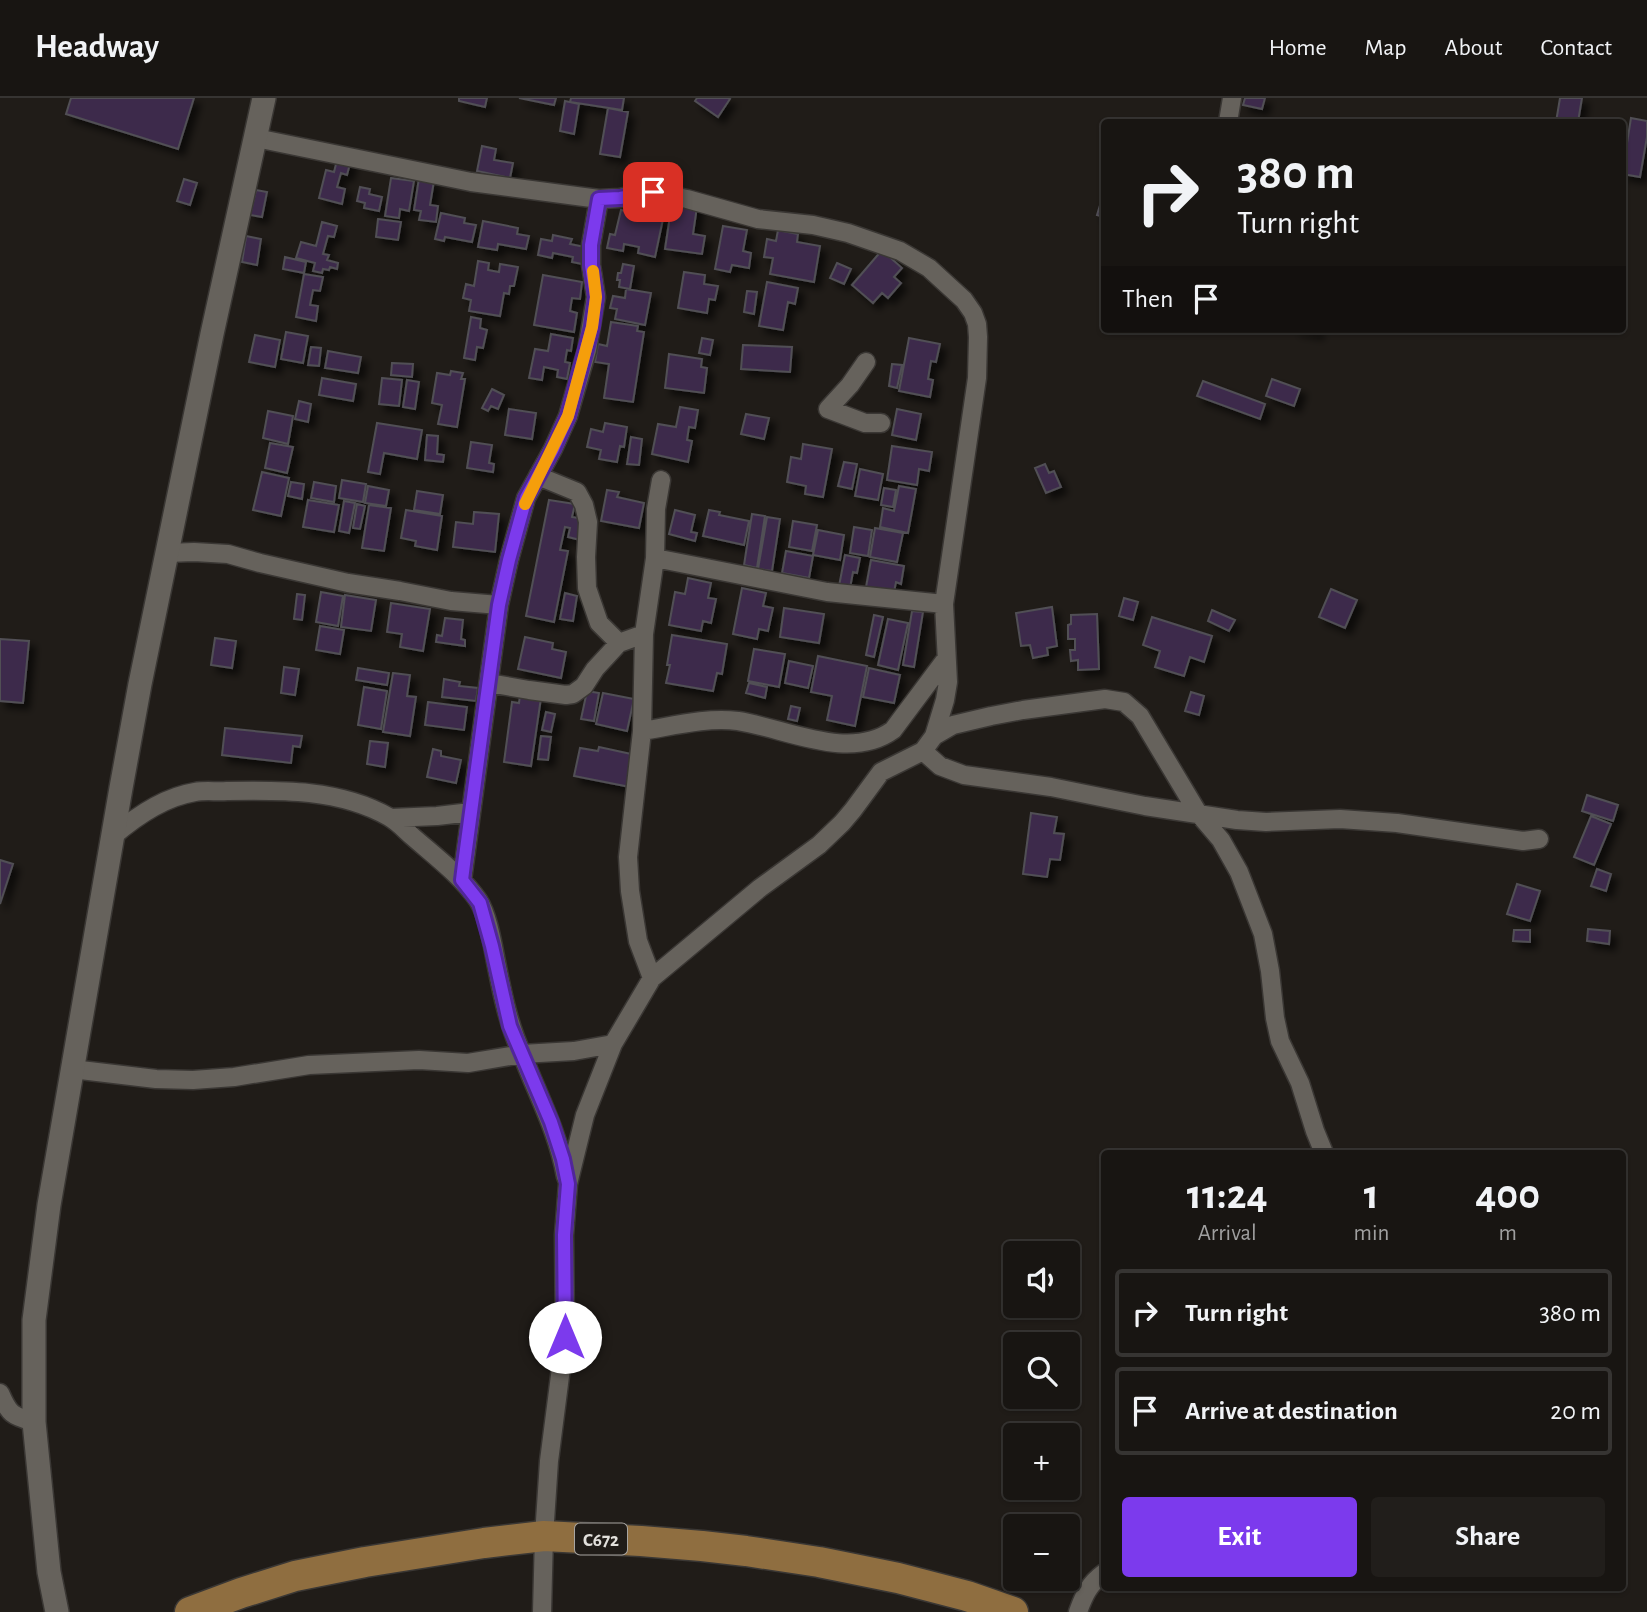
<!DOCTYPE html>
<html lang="en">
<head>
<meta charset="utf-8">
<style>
  body { margin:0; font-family:"Alegreya Sans",sans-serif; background:#211e1b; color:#f1f3f6; height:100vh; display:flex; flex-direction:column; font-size:26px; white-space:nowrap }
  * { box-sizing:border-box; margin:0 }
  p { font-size:23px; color:#9f9f9f }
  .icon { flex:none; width:38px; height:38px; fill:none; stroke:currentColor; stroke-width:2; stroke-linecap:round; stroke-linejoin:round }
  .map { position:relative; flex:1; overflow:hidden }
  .details { position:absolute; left:1101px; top:1052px; width:525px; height:441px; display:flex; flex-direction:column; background:#181512; border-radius:7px; box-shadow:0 2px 5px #0004,0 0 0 2px #363432 }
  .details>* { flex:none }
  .banner { position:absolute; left:1101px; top:21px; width:525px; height:214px; border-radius:7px; box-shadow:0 2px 5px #0004,0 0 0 2px #363432; background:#181512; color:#f1f3f6; overflow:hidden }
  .tools { position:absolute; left:1003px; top:1143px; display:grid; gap:14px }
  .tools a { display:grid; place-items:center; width:77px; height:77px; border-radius:7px; background:#181512; box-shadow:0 2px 5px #0004,0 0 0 2px #363432; font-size:35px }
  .pin { position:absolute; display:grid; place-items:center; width:60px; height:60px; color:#fff; margin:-30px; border-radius:14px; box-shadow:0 4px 10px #0006 }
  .me { position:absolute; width:77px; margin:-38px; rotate:0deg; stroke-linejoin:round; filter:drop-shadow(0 0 5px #0008) }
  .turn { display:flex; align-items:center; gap:24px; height:147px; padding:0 21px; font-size:32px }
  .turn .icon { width:91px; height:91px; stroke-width:2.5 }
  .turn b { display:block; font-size:49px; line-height:60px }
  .then { display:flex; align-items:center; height:66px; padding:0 21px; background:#0003; gap:14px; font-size:26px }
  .eta { display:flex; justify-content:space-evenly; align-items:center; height:119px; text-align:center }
  .eta b { font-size:42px; font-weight:700; line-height:49px }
  .cta { display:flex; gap:14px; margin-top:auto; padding:14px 21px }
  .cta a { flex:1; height:80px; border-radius:7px; background:#7c3aed; color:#fff; font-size:28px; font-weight:700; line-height:80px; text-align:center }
  .cta a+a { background:#211e1b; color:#f1f3f6 }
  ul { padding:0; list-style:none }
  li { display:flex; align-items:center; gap:21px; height:88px; margin:0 14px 10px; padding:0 7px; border:4px solid #363432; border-radius:7px }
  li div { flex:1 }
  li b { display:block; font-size:26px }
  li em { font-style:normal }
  header { display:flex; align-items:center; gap:42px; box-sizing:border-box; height:98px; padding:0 35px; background:#181512; border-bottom:2px solid #363432 }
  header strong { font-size:33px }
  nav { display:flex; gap:38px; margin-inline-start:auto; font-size:24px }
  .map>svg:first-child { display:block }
</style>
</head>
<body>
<header>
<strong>Headway</strong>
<nav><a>Home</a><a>Map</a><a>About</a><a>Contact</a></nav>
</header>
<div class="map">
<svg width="1647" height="1514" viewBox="0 0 1647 1514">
  <defs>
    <filter id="shadow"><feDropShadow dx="6" dy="6" stdDeviation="3.5" flood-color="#0009"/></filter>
  </defs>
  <rect width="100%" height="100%" fill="#201c18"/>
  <path fill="#3c2c4c" stroke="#514f55" stroke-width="2" filter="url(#shadow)" d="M71,0H194L178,51L66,16Z
    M459,0H487L485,9L459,3Z
    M519,0H556L554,7Z
    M571,0H624L622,12L570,4Z
    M697,0H728L730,1L718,19L695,3Z
    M1245,0H1265L1262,11L1243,7Z
    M1560,0H1582L1578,24H1556Z
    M565,3L579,6L574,36L560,33Z
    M608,10L628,14L620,59L600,56Z
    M1631,20L1647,23V39L1640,79L1622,76Z
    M482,48L496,51L494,62L513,65L510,80L477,73Z
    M338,58L351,62L347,77L341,75L337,89L345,91L342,106L319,100L326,72L334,74Z
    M391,80L414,83L409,113L400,111L399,120L385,118Z
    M419,80L434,83L430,107L438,108L436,124L419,122L421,113L414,112Z
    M184,81L197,85L190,107L177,103Z
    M360,89L370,91L369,96L382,99L379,113L364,110L365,105L357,103Z
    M256,92L267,94L262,119L250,117Z
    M1104,94V119L1097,117Z
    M673,98L698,102L693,136L705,138L702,156L665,151Z
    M621,112L663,121L655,159L638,155L639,149L624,146L623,153L607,150L610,136L615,137Z
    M441,115L465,120L464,125L476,127L472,144L445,139L444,143L435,141Z
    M378,121L401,124L398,142L376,139Z
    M483,123L518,130L517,136L529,138L526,151L498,146L497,152L478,149Z
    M322,124L337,128L334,139L328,138L323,156L329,157L327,162L338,165L337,171L330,169L329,172L323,171L322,175L313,173L315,165L296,160L301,144L316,148Z
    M723,128L747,132L743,153L751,155L749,170L732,167L730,174L715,171Z
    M778,132L798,136L797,144L820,148L814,184L770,176L773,160L764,159L767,141L776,143Z
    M553,137L572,141L570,146L585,149L582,166L572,164L573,159L553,155L552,160L538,157L541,141L552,143Z
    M246,138L261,141L257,167L242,164Z
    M882,152L902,170L894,179L901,185L888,200L882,195L873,205L852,187Z
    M285,159L306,164L304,175L283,171Z
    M478,163L489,165L488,172L499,174L500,166L518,169L514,188H510L509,196L504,195L500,218L469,213L471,202L463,200L466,186L474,188Z
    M837,165L851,171L844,186L830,180Z
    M623,166L634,168L630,191L619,189L620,182H617L618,175H621Z
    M684,174L705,177L704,186L718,188L715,202L709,201L707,215L678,210Z
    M304,176L323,179L320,193L313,192L310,207L318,208L316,223L296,219Z
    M543,177L582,184L580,201L572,200L570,213L577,215L574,234L534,227Z
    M767,184L798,190L795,206L788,204L783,232L759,228Z
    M626,191L651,195L645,227L615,221L617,211L610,210L613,198L625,200Z
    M747,193L757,194L754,216L744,214Z
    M471,219L481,221L480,230L487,232L483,250L477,249L475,262L464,260Z
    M611,224L638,228L637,233L644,234L633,304L604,300L609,266L595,264L598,246L607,248Z
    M1293,231H1318L1317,235Z
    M286,234L308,238L303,265L281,261Z
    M551,236L573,240L571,253L567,252L565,264L570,265L567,281L557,279L558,272L544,269L542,282L529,280L535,251L548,253Z
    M255,237L280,242L275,269L249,264Z
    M702,240L713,242L710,257L699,255Z
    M909,240L940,246L936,264L931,263L928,281L933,282L930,299L899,293Z
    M743,247L792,249L790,274L741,271Z
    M311,249L321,250L319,268L308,267Z
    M328,253L361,259L358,275L325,270Z
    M669,256L702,261L701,269L707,270L704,295L665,290Z
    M392,265L413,266L412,279L391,277Z
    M892,266L902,267L897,290L889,288Z
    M451,273L463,275L461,281H465L457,329L438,326L442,307L432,305L437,275L450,277Z
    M322,280L356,286L353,303L319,297Z
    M382,280L402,282L399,308L379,306Z
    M1272,281L1300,291L1294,308L1266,298Z
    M407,282L419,284L415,311L403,309Z
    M1203,283L1265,306L1260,321L1197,298Z
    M492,291L504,297L498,311L491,308L488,313L482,310Z
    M299,303L311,306L308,324L295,321Z
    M680,309L698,312L695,330L689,329L687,342L692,343L688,364L652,356L658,326L676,329Z
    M509,311L536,315L532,341L505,337Z
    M897,311L921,316L916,342L892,337Z
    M268,313L293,318L288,346L263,340Z
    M746,316L769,320L764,341L741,336Z
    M377,325L422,332L417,361L384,355L380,376L368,374Z
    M605,325L627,329L624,349L620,348L617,364L599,361L601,352L587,349L591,331L603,334Z
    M427,337L438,338L437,356L444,357L443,364L425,362Z
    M631,339L642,341L639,367L627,366Z
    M471,344L492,347L489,365L494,366L493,374L467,370Z
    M270,345L293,349L287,375L265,370Z
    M803,346L832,351L823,399L805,396L806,388L787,384L791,359L801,361Z
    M892,348L932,354L929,373L919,371L917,387L887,382Z
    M844,364L857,366L852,391L838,388Z
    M1045,366L1049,375L1054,373L1061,389L1046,395L1035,370Z
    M860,371L883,376L878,402L855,398Z
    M262,374L289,380L281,418L253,412Z
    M342,382L366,386L363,404L339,400Z
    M291,384L304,386L302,401L288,398Z
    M314,384L336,388L334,404L311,400Z
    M368,388L389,392L386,408L365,405Z
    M899,388L916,391L908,435L880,429L883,410L894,413Z
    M884,390L896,392L893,409L881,407Z
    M607,392L619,394L617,399L644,405L639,430L601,423Z
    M417,393L443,397L440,416L414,412Z
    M308,402L339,407L334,434L303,429Z
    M549,402L575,406L572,419L584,421L580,442L568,439L570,430L565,429L560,452L568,453L554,524L526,518Z
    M344,403L355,405L349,435L339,433Z
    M357,406L365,408L360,431L353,430Z
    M369,407L391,410L384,453L362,450Z
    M406,412L442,418L437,452L415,448L416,443L401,440Z
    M675,412L695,417L691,434L697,435L695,443L669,436Z
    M709,412L720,414L719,417L749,423L744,447L703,438Z
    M474,414L499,416L495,454L453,449L456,424L473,426Z
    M752,416L765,418L757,470L744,467Z
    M767,419L780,421L772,473L758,471Z
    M793,423L817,427L812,453L789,449Z
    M854,429L872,432L868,458L850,455Z
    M875,430L903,435L897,464L870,459Z
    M818,432L844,437L840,462L813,457Z
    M786,453L813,458L809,480L782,475Z
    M845,457L860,460L857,475L853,474L850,490L839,488Z
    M871,462L904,468L901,486L896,484L894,494L866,489Z
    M688,480L711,485L708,500L716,501L711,525L703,523L701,533L669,527L675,494L685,496Z
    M742,490L766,495L763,508L773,510L768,533L759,531L757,541L733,536Z
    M1331,491L1357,502L1345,530L1319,519Z
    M321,494L343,498L338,528L316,524Z
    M565,495L577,498L573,523L560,521Z
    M297,496L305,497L302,522L294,521Z
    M345,497L376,502L371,533L341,529Z
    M1124,500L1138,504L1133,522L1119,518Z
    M391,505L430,511L423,553L400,549L402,536L387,534Z
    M1052,509L1057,548L1047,550L1048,557L1033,560L1030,547L1021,548L1016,515Z
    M784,510L824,516L819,545L780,539Z
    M1212,512L1235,522L1229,533L1208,523Z
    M912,513L923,514L914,569L903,567Z
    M1097,516L1099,571L1078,572V562L1071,563L1070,552H1075V541H1068V527L1071,526V517Z
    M874,517L883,519L874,559L866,557Z
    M1152,519L1212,538L1204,564L1190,559L1184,578L1155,569L1160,553L1143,547Z
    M445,520L463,522L461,541L465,542V548L436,544L437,537L442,538Z
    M888,521L908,525L898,572L878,567Z
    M320,528L344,532L340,556L316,552Z
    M672,537L727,546L722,576L717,575L713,593L666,585L670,567H667Z
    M525,539L553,545L552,551L566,554L561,580L518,571Z
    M215,540L236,543L232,570L211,567Z
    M0,541L29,543L23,605L0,603Z
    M754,551L785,556L779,589L748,583Z
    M818,558L867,568L855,628L827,622L832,598L811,594Z
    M789,563L813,568L808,590L785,585Z
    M284,569L299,571L295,597L281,595Z
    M358,570L389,575L387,587L356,582Z
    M869,570L900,577L894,605L863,599Z
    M393,575L410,577L407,598L416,599L410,638L383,634Z
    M444,581L460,584L459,588L478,590L476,603L442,599Z
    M749,585L767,589L765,600L746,595Z
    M364,589L387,593L381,631L358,627Z
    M587,593L599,595L594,623L581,621Z
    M1191,594L1204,598L1199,617L1185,613Z
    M603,595L634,601L627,633L596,626Z
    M520,597L541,600L531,668L504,664L512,604L519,605Z
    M428,604L467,609L464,632L425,627Z
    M791,608L800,610L797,623L788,621Z
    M546,614L555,616L551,634L542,632Z
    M225,630L302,638L300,649L293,648L291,665L222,657Z
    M541,638L551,639L548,662L538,661Z
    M370,643L388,645L385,669L367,666Z
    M599,649L636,657L630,689L574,678L580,650L598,653Z
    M433,651L441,653V658L461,662L456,685L427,679Z
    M1587,697L1618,707L1613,723L1582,713Z
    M1031,715L1057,719L1054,735L1064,736L1060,762L1050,761L1047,779L1023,776Z
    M1591,718L1611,726L1594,767L1574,759Z
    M0,762L13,766L0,806Z
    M1597,771L1611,776L1606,793L1591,788Z
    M1517,786L1540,793L1530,823L1507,816Z
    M1588,831L1610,833L1609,846L1587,843Z
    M1514,832H1530V844L1513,843Z"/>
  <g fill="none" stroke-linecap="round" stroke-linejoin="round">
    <defs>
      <path id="minor" d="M1228,24L1232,0
        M256,40L471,84L599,101L620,100L646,94H653L687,101L758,121L813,127L848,135L900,153L929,170L964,202L973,215L977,226L978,239L977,280L944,506L948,584L945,602L934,638L923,653L881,674L853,712L842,725L819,747L760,790L652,880L613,946L585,1017L568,1086L564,1137L565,1239L549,1363L544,1438L542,1514
        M866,264L850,287L828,311L865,325H881
        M538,378L577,394L584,407L588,424L586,459L587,490L599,525L619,545
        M167,455L194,454L228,456L260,465L348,485L400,493L451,503L499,507
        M655,460L827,494L944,506
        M489,585L529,592L566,597L573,596L584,588L595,571L619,545L644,536
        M642,633C673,628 706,619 738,623C785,630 849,664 893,632L946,561
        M934,638L953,627L991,618L1023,612L1105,601L1124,604L1140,618L1198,715L1221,742L1239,774L1263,836L1270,873L1275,920L1280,943L1300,985L1315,1033L1324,1055
        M923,653L940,668L964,677L1051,689L1145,708L1237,722L1266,724L1340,721L1397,725L1523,743L1539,741
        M391,720L437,718L471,714
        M112,739C135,719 164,699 195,694C206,692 217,694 227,693C281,692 340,691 389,719C398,724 406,733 413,739C436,759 461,778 478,802C489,819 493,850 497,869C503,899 509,928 522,956L574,953L613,946
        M462,782L499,507L509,462L526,400L553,351L568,318L587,252L596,199L591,167V147L599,101
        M652,880L638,843L630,793L628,759L642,633L644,536L655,460L656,411L661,382
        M72,971L156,981L193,982L234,979L309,967L419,962L468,965L522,956C538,998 558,1034 566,1079
        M0,1295C9,1316 12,1318 34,1324
        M1078,1514C1084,1497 1089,1486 1104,1475"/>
      <path id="tertiary" d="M57,1514L49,1474L34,1324V1222L49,1107L121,690L140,586L212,236L264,0"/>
      <path id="primary" d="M190,1514L241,1495L295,1478L365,1464L484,1445L544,1438L641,1443L702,1448L746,1453L819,1464L898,1480L967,1498L1013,1514"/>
    </defs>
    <use href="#minor" stroke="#3a3734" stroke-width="21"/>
    <use href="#tertiary" stroke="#3a3734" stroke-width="26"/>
    <use href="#primary" stroke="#3a3734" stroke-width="33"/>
    <use href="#minor" stroke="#66625c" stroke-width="18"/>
    <use href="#tertiary" stroke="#66625c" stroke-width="23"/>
    <use href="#primary" stroke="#8f6e40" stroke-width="30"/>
  </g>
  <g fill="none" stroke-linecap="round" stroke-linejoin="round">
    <defs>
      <path id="route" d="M565,1239L564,1137L568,1086L563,1061L551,1024L510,928L492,848L480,805L462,782L464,766L499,507L509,462L526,400L553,351L568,318L592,229L596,199L591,167V147L599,101L620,100L653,94"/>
    </defs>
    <use href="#route" stroke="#51269a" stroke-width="18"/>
    <use href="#route" stroke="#7c3aed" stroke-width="12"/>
    <path stroke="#f59e0b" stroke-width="12" d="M525,406L568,318L592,229L596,199L593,173"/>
  </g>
  <g text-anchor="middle" stroke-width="7" stroke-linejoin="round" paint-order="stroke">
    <rect fill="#201c18" stroke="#a8a5a1" stroke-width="2" x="575" y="1425.5" width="52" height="31" rx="5"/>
    <g font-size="19" font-weight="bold" fill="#e2e0dc">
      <text x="601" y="1448">C672</text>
    </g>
  </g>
</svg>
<div class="tools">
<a><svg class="icon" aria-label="sound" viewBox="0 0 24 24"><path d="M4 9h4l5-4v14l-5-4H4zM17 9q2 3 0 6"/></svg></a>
<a><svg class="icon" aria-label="search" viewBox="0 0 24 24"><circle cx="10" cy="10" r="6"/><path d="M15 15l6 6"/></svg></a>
<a>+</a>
<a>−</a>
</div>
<div class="pin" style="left:653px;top:94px;background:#d93025"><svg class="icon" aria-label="arrive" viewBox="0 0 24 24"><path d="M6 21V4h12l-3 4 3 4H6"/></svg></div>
<svg class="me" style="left:565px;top:1239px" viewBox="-20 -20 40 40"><circle r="19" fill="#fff"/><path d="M0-13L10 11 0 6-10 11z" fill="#7c3aed"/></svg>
<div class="banner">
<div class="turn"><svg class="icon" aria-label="right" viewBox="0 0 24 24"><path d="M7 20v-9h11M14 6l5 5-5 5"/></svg><div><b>380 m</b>Turn right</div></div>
<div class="then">Then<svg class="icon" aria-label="arrive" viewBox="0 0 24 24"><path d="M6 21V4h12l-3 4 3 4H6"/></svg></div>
</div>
<section class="details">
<div class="eta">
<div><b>11:24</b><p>Arrival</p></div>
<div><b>1</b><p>min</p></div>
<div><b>400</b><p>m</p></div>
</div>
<ul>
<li><svg class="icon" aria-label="right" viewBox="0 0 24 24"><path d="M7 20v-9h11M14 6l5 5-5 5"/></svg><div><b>Turn right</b></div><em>380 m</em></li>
<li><svg class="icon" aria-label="arrive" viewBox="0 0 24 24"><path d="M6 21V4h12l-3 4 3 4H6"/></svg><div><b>Arrive at destination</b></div><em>20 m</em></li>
</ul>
<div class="cta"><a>Exit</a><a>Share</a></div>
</section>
</div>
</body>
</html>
